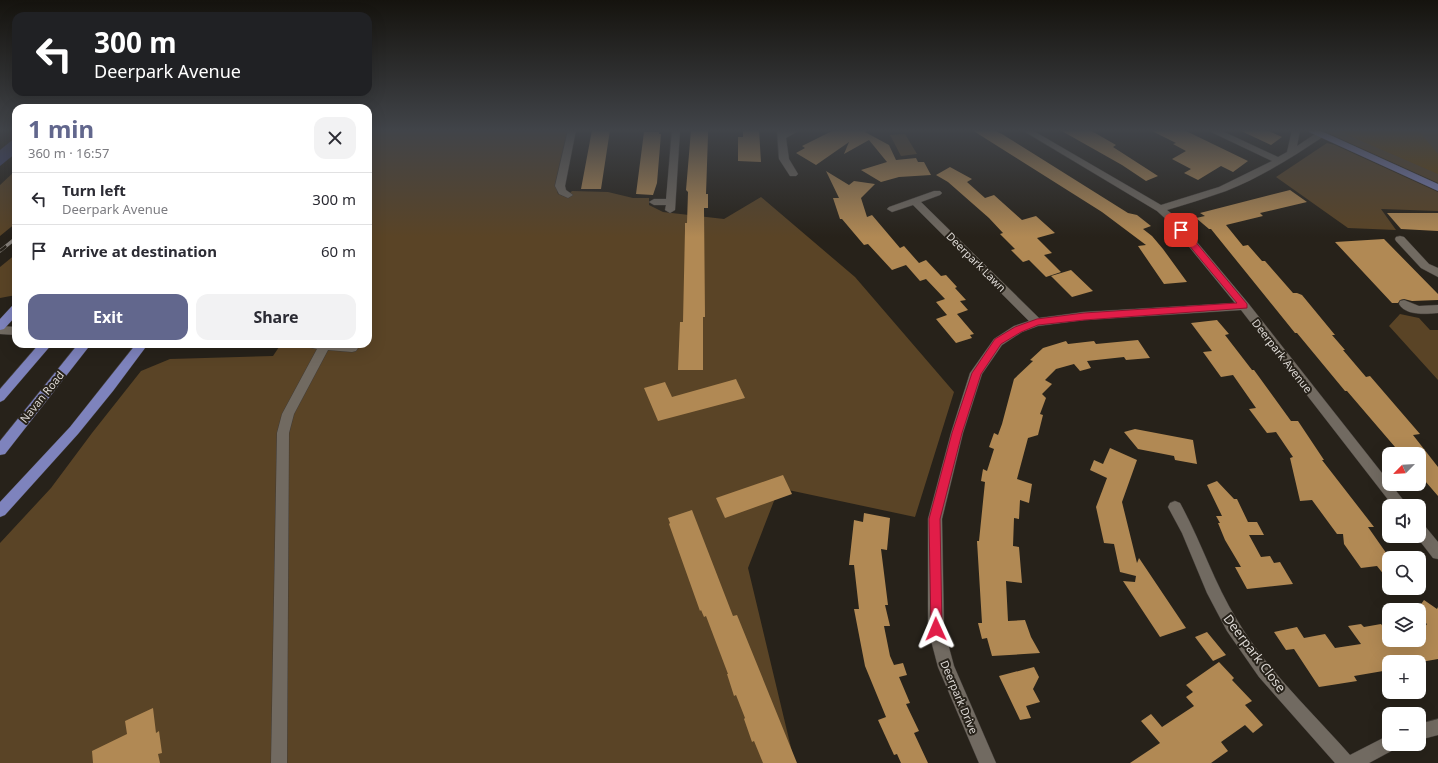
<!DOCTYPE html>
<html lang="en">
<head>
<meta charset="utf-8">
<style>
  body { margin:0; font-family:"Noto Sans",sans-serif; background:#f2f2f3; color:#2b2b33; height:100vh; display:flex; flex-direction:column; font-size:15px; white-space:nowrap }
  * { box-sizing:border-box; margin:0 }
  p { font-size:13px; color:#7c7c81 }
  .icon { flex:none; width:22px; height:22px; fill:none; stroke:currentColor; stroke-width:2; stroke-linecap:round; stroke-linejoin:round }
  .map { position:relative; flex:1; overflow:hidden }
  .side { position:absolute; left:12px; top:104px; width:360px; height:244px; display:flex; flex-direction:column; background:#fff; border-radius:12px; box-shadow:0 4px 16px #0002 }
  .side>* { flex:none }
  .top-card { position:absolute; left:12px; top:12px; width:360px; height:84px; border-radius:12px; box-shadow:0 4px 16px #0002; background:#202124; color:#fff; overflow:hidden }
  .needle { width:26px; rotate:246deg }
  .buttons { position:absolute; left:1382px; top:447px; display:grid; gap:8px }
  .buttons a { display:grid; place-items:center; width:44px; height:44px; border-radius:8px; background:#fff; box-shadow:0 4px 16px #0002; font-size:20px }
  .pin { position:absolute; display:grid; place-items:center; width:34px; height:34px; color:#fff; margin:-17px; border-radius:8px; box-shadow:0 2px 6px #0006 }
  .me { position:absolute; width:44px; margin:-22px; rotate:359deg; stroke-linejoin:round; filter:drop-shadow(0 0 3px #0008) }
  .turn { display:flex; align-items:center; gap:14px; height:84px; padding:0 16px; font-size:18px }
  .turn .icon { width:52px; height:52px; stroke-width:2.5 }
  .turn b { display:block; font-size:28px; line-height:34px }
  .round { display:grid; place-items:center; flex:none; width:42px; height:42px; border-radius:12px; background:#f2f2f3 }
  .summary { display:flex; align-items:center; justify-content:space-between; height:68px; padding:0 16px }
  h1 { font-size:24px; font-weight:700; line-height:30px; color:#62678d }
  .cta { display:flex; gap:8px; margin-top:auto; padding:8px 16px }
  .cta a { flex:1; height:46px; border-radius:12px; background:#62678d; color:#fff; font-size:16px; font-weight:700; line-height:46px; text-align:center }
  .cta a+a { background:#f2f2f3; color:#2b2b33 }
  ul { padding:0; list-style:none }
  li { display:flex; align-items:center; gap:12px; height:52px; padding:0 16px; border-top:1px solid #e1e1e2 }
  li div { flex:1 }
  li b { display:block; font-size:15px }
  li em { font-style:normal }
  .map>svg:first-child { display:block }
</style>
</head>
<body>
<div class="map">
<svg width="1438" height="763" viewBox="0 0 1438 763">
  <rect width="100%" height="100%" fill="#27221a"/>
  <path fill="#5a4426" d="M368,130H568L556,186L558,194L566,197L572,191L608,192L633,198H649V205L663,212L724,219L761,197L855,277L954,392L915,517L779,488L748,568L793,756L792,763H0V543L51,488L92,433L141,371L170,359L273,356L281,344H368Z
    M1321,130H1438V183Z
    M905,134L917,154L901,156L890,135Z
    M1327,143L1335,145L1438,192V211L1381,209L1396,230L1348,228L1276,177Z
    M16,170V223L0,236V185Z
    M16,254V295L0,298V267Z
    M1400,314L1419,318L1430,330H1438V380L1389,326Z"/>
  <path fill="#694508" d="M1336,130H1370L1374,132L1375,130H1418L1438,154V174Z"/>
  <path fill="#3e4477" d="M16,137V153L0,166V150Z"/>
  <path fill="#b18954" d="M592,130H610L601,189H581Z
    M691,130H708V135L706,194H708V208H704L705,317H703V370H678L680,322H683L685,230V223H687L688,192L686,190Z
    M743,130H759L761,162L738,161V137H743Z
    M834,130H868L865,132L889,145L896,160L916,158L918,162H924L931,175L899,177L881,182L861,170L887,162L869,140L844,154L849,142L816,165L796,153L805,148L802,146Z
    M972,130H994L1002,134L1128,213L1137,215L1151,226L1143,229L1152,236L1163,249L1187,282L1164,284L1138,246L1146,245L1102,212Z
    M1060,130H1090L1116,145L1113,147L1158,176L1146,181L1122,165Z
    M1150,130H1184L1248,161L1233,172L1221,166L1198,180L1184,173L1191,169L1172,159L1186,151L1173,144L1176,143Z
    M1239,130H1267L1282,137L1271,145Z
    M644,132H659V134H661L657,183L653,195L636,194Z
    M950,167L972,179L967,182L985,198L994,195L1022,220L1036,216L1055,233L1037,238L1052,253L1044,255L1061,272L1046,277L1029,260L1023,262L1011,250L1015,249L1000,234L1003,233L989,218L948,182L936,175Z
    M826,171L849,185L854,181L875,184L861,198L867,217L872,215L900,248L904,246L919,263L926,260L941,276L946,275L957,287L955,288L966,300L960,301L968,310L957,314L974,334L970,335L972,338L956,343L936,319L947,315L936,302L945,299L926,279L920,281L906,265L892,270L868,244L864,245L842,219H840L833,198H839Z
    M1290,190L1307,202L1260,213L1263,216L1226,225L1243,246L1248,245L1262,261H1265L1293,293H1297L1302,295L1335,335H1332L1345,350H1343L1366,377L1370,376L1420,434L1413,435L1438,467V496L1419,474V454H1401L1347,391H1345L1297,333H1295L1211,229H1209L1196,218L1205,216L1200,213Z
    M1387,213H1438V231L1401,229Z
    M1384,239L1438,294V300L1412,301L1404,299L1400,300L1398,303H1392L1335,242Z
    M1071,270L1093,291L1072,297L1051,276Z
    M1217,320L1229,334L1225,335L1252,370H1254L1291,421H1298L1324,460H1322L1374,527H1368L1389,557V581L1377,566L1361,568L1344,544L1343,534H1337L1312,500L1300,501L1290,458L1293,457L1276,432L1267,433L1249,409L1256,408L1233,375L1221,377L1203,352L1212,351L1191,323Z
    M1138,340L1150,358L1126,360L1124,357L1087,361L1091,368L1080,371L1074,364L1056,369L1045,380L1052,384L1042,394L1046,398L1040,414L1043,415L1038,435L1028,438L1017,479L1032,484L1029,503L1020,500L1019,519L1014,518L1013,546L1019,547L1022,583L1006,581L1008,621L1025,620L1031,637L1040,653L992,656L987,638L982,639L978,623H982L977,541H979L985,482L981,481L983,469L987,471L994,449L989,447L994,433L998,435L1002,424L1014,379L1033,361L1030,360L1043,348L1066,341L1068,344L1094,341L1096,344Z
    M736,379L745,398L658,421L644,388L665,382L672,397Z
    M1135,429L1193,440L1197,464L1175,460L1174,456L1138,449L1124,432Z
    M1110,448L1137,460L1122,502L1137,563L1139,558L1186,628L1160,637L1123,581L1135,582L1136,576L1120,572L1114,544L1104,543L1096,507L1107,478L1090,470L1094,460L1103,464Z
    M783,475L792,494L725,518L716,498Z
    M1217,481L1234,499H1237L1248,522H1257L1264,535H1249L1261,557L1270,556L1274,563L1280,562L1293,584L1247,589L1235,567H1241L1225,540L1218,523H1220L1216,516H1222L1207,485Z
    M692,510L733,616L737,615L797,763H763L754,741L752,742L744,719L745,718L736,695L734,696L727,674H728L706,616L704,617L701,610L700,611L669,524L670,523L668,518Z
    M864,513L890,518L887,550L881,549L888,605H885L890,626H884L890,656L894,665L903,663L907,675L899,677L910,703L906,704L919,731L914,733L928,763H901L897,754L894,755L878,720L886,717L865,666L854,609H859L854,565H849L854,520L863,522Z
    M1424,600L1437,609L1438,607V659L1421,662H1389V670L1354,676L1357,681L1319,687L1294,649L1286,650L1274,632L1297,627L1304,638L1325,634L1335,648L1361,644L1348,626L1361,624L1364,627L1381,624L1389,635V640H1419V635L1427,624L1419,618V607Z
    M1207,632L1221,649L1226,655L1213,661L1195,637Z
    M1219,662L1234,678L1232,680L1252,701L1245,705L1263,725L1253,733L1245,725L1221,742L1228,751L1211,763H1130L1160,743L1141,721L1151,714L1162,727L1194,706L1186,697L1193,692L1186,685Z
    M1034,667L1039,677L1033,689L1040,702L1026,706L1031,718L1020,720L999,676Z
    M153,708L156,733L159,731L162,753L158,754L160,763H93L92,751L127,734L125,721Z"/>
  <g fill="none" stroke-linecap="round" stroke-linejoin="round">
    <defs>
      <path id="minor" d="M568,130H576L565,186L566,190L573,195L568,198L559,194L555,186Z
        M672,130H680L675,210L670,213L665,210L666,205H654L649,202L654,199H666Z
        M777,130H785L786,132L790,130H800L786,138L789,159L798,174L796,176H790L779,159Z
        M1022,130H1032L1161,205L1219,187L1272,161L1211,132L1210,130H1220L1278,157L1287,152L1292,130H1300L1297,146L1318,132H1324V136C1293,157 1261,177 1226,191C1206,198 1187,204 1167,210L1176,217L1248,303L1408,506H1393L1241,310L1084,320L1038,326L1022,332L1002,345L982,374L963,433L942,519L944,629L954,666L996,763H979L938,667L928,629V519L951,433L970,373L994,339L1014,326L1029,321L913,205L892,212L887,209L889,207L934,191H940L942,193L940,195L921,202L1039,318L1084,312L1235,303L1168,221L1157,211Z
        M1400,236L1404,237L1429,264L1438,268V277L1421,268L1396,241L1395,239L1396,237Z
        M1404,300L1419,306L1438,305V313C1426,314 1406,316 1399,304L1400,301Z
        M0,326L16,327V335L0,334Z
        M306,344H353L358,348L356,351L352,352L328,350L294,414L289,433L287,763H271L277,433L282,414L317,349L308,347Z
        M1175,501L1180,503C1201,541 1214,583 1237,620C1266,669 1312,712 1350,755L1389,735V744H1397L1395,749L1369,763H1335L1259,677L1227,631L1207,593L1182,533L1168,507L1170,503Z
        M1419,523L1424,525L1438,542V559L1433,558L1416,536H1419Z
        M1438,719V735L1419,740V724Z"/>
      <path id="major" d="M1308,130H1319L1438,184V191L1309,132Z
        M16,305V316L4,329L0,330V319L12,306Z
        M39,344H52L4,400L0,402V389Z
        M78,344H91L5,454L0,455V441Z
        M136,344H148L113,391L78,434L5,515L0,517V502L70,427Z"/>
    </defs>
    <use href="#minor" stroke="#413c37" stroke-width="1"/>
    <use href="#major" stroke="#413c37" stroke-width="1"/>
    <use href="#minor" fill="#716a61" fill-rule="evenodd"/>
    <use href="#major" fill="#7e83bd" fill-rule="evenodd"/>
    <defs>
      <path id="rail" d="M0,251L16,238"/>
    </defs>
    <use href="#rail" stroke="#86817b" stroke-width="3.5"/>
    <use href="#rail" stroke="#27221a" stroke-width="2.5" stroke-dasharray="8" stroke-linecap="butt"/>
  </g>
  <linearGradient id="sky" x2="0" y2="1"><stop stop-color="#15130e"/><stop offset="0.55" stop-color="#414449"/><stop offset="1" stop-color="#414449" stop-opacity="0"/></linearGradient>
  <rect width="1438" height="237" fill="url(#sky)"/>
  <path fill="#e11d48" stroke="#92132f" d="M1181,227L1184,228L1247,304V308L1084,320L1038,325L1021,332L1001,344L981,374L962,433L940,519L942,629L941,633L936,634L932,633L931,629L929,519L952,433L972,373L995,339L1015,327L1037,319L1084,313L1237,303L1178,232V228Z"/>
  <g text-anchor="middle" stroke-width="4" stroke-linejoin="round" paint-order="stroke">
    <g font-size="11" fill="#ddd9d5" stroke="#27221a">
      <text transform="translate(976 262) rotate(45)" y="4">Deerpark Lawn</text>
      <text transform="translate(1282 356) rotate(52)" y="4">Deerpark Avenue</text>
      <text transform="translate(42 397) rotate(-51)" y="4">Navan Road</text>
      <text transform="translate(959 697) rotate(67)" y="4">Deerpark Drive</text>
    </g>
    <g font-size="13" fill="#ddd9d5" stroke="#27221a">
      <text transform="translate(1255 653) rotate(53)" y="5">Deerpark Close</text>
    </g>
  </g>
</svg>
<div class="buttons">
<a><svg class="needle" viewBox="-14 -14 28 28"><path d="M0-13l5 13h-10z" fill="#e53935"/><path d="M0 13l5-13h-10z" fill="#7c7c81"/></svg></a>
<a><svg class="icon" aria-label="sound" viewBox="0 0 24 24"><path d="M4 9h4l5-4v14l-5-4H4zM17 9q2 3 0 6"/></svg></a>
<a><svg class="icon" aria-label="search" viewBox="0 0 24 24"><circle cx="10" cy="10" r="6"/><path d="M15 15l6 6"/></svg></a>
<a><svg class="icon" aria-label="layers" viewBox="0 0 24 24"><path d="M12 4l9 5-9 5-9-5zM3 14l9 5 9-5"/></svg></a>
<a>+</a>
<a>−</a>
</div>
<div class="pin" style="left:1181px;top:230px;background:#d93025"><svg class="icon" aria-label="arrive" viewBox="0 0 24 24"><path d="M6 21V4h12l-3 4 3 4H6"/></svg></div>
<svg class="me" style="left:936px;top:629px" viewBox="-20 -20 40 40"><path d="M0-17L14 15 0 8-14 15z" fill="#e11d48" stroke="#fff" stroke-width="4"/></svg>
<div class="top-card">
<div class="turn"><svg class="icon" aria-label="left" viewBox="0 0 24 24"><path d="M17 20v-9H6M10 6l-5 5 5 5"/></svg><div><b>300 m</b>Deerpark Avenue</div></div>
</div>
<section class="side">
<div class="summary"><div><h1>1 min</h1><p>360 m · 16:57</p></div><a class="round"><svg class="icon" aria-label="close" viewBox="0 0 24 24"><path d="M6 6l12 12M18 6L6 18"/></svg></a></div>
<ul>
<li><svg class="icon" aria-label="left" viewBox="0 0 24 24"><path d="M17 20v-9H6M10 6l-5 5 5 5"/></svg><div><b>Turn left</b><p>Deerpark Avenue</p></div><em>300 m</em></li>
<li><svg class="icon" aria-label="arrive" viewBox="0 0 24 24"><path d="M6 21V4h12l-3 4 3 4H6"/></svg><div><b>Arrive at destination</b></div><em>60 m</em></li>
</ul>
<div class="cta"><a>Exit</a><a>Share</a></div>
</section>
</div>
</body>
</html>
